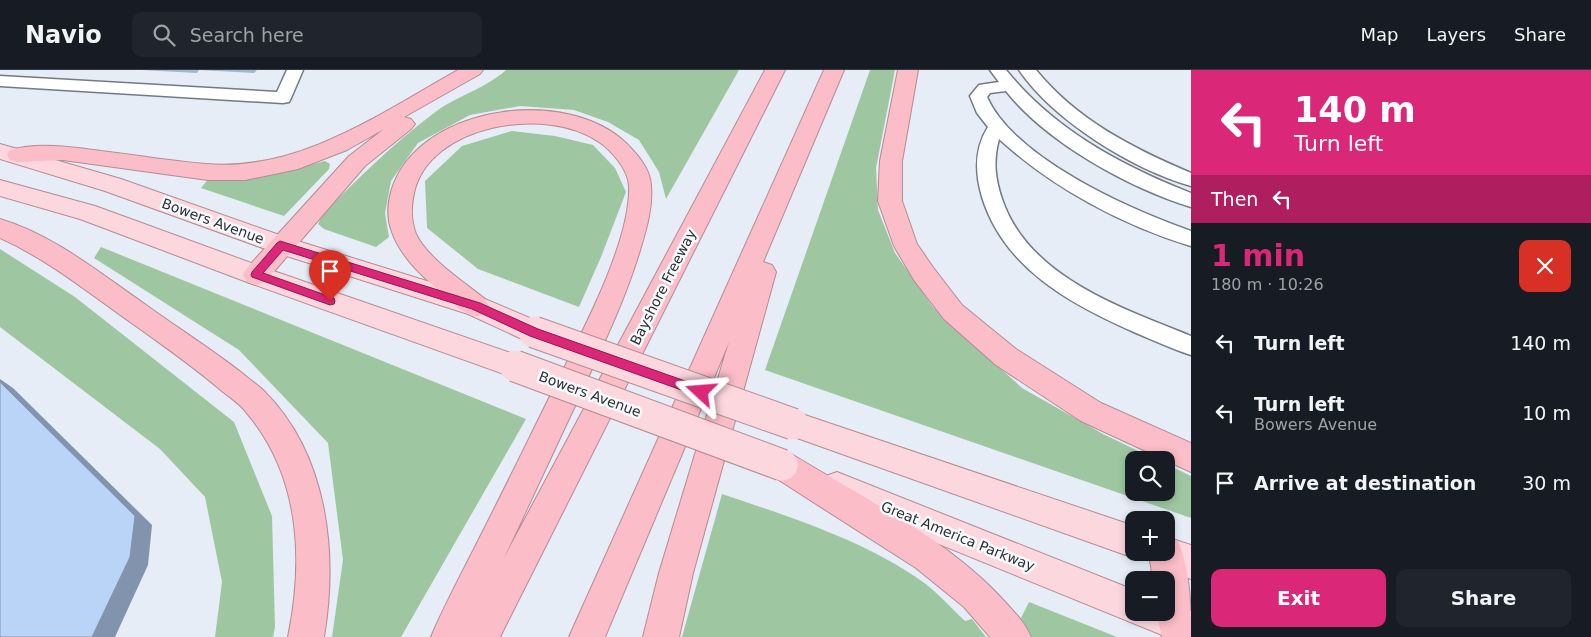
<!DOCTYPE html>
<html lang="en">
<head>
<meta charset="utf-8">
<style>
  body { margin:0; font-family:"DejaVu Sans",sans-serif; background:#20242c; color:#f1f3f6; height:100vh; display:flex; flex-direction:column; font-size:19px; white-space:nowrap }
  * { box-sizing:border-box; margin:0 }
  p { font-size:16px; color:#9ea1a6 }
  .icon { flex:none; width:28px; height:28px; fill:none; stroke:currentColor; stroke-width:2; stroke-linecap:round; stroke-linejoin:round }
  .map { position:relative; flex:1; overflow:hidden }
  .drawer { display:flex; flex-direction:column; background:#171b24; width:400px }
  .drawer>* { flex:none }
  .hud { background:#db2777; color:#fff; overflow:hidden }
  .fabs { position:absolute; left:1125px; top:381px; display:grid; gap:10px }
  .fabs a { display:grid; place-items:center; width:50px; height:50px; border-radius:10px; background:#171b24; box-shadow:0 2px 8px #0003; font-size:25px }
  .pin { position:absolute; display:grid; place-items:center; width:42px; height:42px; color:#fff; margin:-51px -21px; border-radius:50% 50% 50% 0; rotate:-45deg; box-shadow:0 0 5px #0007 }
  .pin .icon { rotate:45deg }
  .me { position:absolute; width:55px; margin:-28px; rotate:289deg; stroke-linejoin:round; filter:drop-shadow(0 0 4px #0008) }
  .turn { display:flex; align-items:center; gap:18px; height:105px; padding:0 20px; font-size:22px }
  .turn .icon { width:65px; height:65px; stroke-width:2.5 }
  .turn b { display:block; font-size:35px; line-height:42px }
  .then { display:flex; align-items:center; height:48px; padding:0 20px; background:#0003; gap:10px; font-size:19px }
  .round { display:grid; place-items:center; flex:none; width:52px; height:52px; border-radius:10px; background:#20242c }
  .headline { display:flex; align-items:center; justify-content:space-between; height:85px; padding:0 20px }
  h1 { font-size:30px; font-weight:600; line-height:38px; color:#db2777 }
  .primary-button { display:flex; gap:10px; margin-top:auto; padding:10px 20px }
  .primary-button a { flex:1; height:58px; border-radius:10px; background:#db2777; color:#fff; font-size:20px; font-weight:600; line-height:58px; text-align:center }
  .primary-button a+a { background:#20242c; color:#f1f3f6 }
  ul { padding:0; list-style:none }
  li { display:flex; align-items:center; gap:15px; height:70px; padding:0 20px }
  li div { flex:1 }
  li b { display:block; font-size:19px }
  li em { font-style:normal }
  header { display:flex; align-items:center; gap:30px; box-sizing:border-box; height:70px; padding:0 25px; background:#171b24; border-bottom:1px solid #363941 }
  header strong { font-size:24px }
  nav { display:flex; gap:28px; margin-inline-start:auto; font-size:18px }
  .search { width:350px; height:45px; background:#20242c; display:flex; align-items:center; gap:12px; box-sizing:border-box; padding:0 18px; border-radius:10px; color:#9ea1a6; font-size:19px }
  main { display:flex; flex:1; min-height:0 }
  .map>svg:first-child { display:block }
</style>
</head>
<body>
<header>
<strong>Navio</strong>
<div class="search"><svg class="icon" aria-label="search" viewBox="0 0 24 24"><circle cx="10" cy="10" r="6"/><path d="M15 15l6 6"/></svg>Search here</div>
<nav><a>Map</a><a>Layers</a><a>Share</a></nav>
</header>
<main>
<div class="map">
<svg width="1191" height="567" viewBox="0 0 1191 567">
  <rect width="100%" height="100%" fill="#e6edf6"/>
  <path fill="#9ec7a1" d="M506,0H739L666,129L659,102L639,70L608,52L574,40L520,36L470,45L418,73L391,111L385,143L389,167L376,177L324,159L318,154L323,144C358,108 393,74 434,43C456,26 485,19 506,0Z
    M870,0H895L876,98L878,140L895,183L933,237L1022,318L1103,364L1157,390H1134V422H1166V394L1191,406V448L765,300Z
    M512,61L555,66L593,75L615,98L626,122L601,187L579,237L478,199L427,158L425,111L462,76Z
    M325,91L330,94L329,99L284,146L201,118L210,107L298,98Z
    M101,177L526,349L401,567H332L343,490L328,373L239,280L94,188Z
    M0,179L75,227L234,352L272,446L275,557L273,567H215L222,512L205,427L160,379L0,257Z
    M722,424C790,447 864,470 923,512C938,523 951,538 965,551L972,549L986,567H682Z
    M1029,532L1117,567H1032L1020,550Z"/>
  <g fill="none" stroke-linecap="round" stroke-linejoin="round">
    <defs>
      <path id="minor" d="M287,0H303L291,28L289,32L283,33L0,16V6L277,22Z
        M990,0H1006C1055,60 1120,95 1191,123V137C1129,118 1046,72 1006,21L990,23L987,27C1015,89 1129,139 1191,161V176C1122,155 1053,118 999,69C993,91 995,108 1002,129C1028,207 1122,238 1191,266V285C1172,279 1153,270 1134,262C1070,234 1004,198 982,127C975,103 974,79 988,57L977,43L970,26L979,15L999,12Z
        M1019,0H1036C1077,50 1132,78 1191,103V116C1132,99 1054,51 1019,0Z"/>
      <path id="major" d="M0,74L121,109L288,168L485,229L544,254L547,262L544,270L534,273L524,270L468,244L271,181L105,121L0,89Z
        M0,110L95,136L265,198L525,288L529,296L525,304L515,308L247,212L80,149L0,126Z
        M793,341L1134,456V482H1146L1134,488L783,363L778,354L783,345Z
        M837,402L1134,520V542H1166V532L1191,541V567H1167L826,428L821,417L826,406Z
        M1166,467L1191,475V509L1151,494L1147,482H1166Z"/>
      <path id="highway" d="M458,0H483L480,4L404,47L411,49L415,54L411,59L365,96L265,212L256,215L247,212L243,205L247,198L349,86L384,59L347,80L298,99L245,110H208L63,90L18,92L10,90L7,85L10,80C39,72 72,77 101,81C136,85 171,91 206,94C299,102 381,43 458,0Z
        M765,0H785L500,567H431C445,534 463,501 479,469C507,414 534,358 562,302C586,255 631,168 629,116C628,99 612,81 599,72C547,35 429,54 414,123C411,136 411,151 416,164C427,188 464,212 485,229L489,236L485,243C482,244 480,246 477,246C466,247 445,226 436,218C419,203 400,185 392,162C386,146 388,128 394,113C426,34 568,17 626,73C637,84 650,98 651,115C653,136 647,157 641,177C626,228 603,275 581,323C555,378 530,433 504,488Z
        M824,0H844L763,192L772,195L776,202L693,503L679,567H643L659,503L729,272L605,567H569Z
        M898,0H918L902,91V131L917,174L932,196L962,235L1016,279L1101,333L1191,373V402L1081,351L996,295L944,249L914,210L894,176L878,131L880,91Z
        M0,149C54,165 101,204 146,235C178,258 211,279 242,303C250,310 258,315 265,322C328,386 338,483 324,567H288C304,489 300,405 246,342C240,334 231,328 223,322C195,298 164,276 133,254C90,224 49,190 0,168Z
        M782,381L793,385C865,429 950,470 1006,533C1016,544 1025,553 1031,567H990L964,537L916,498L771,405L767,395L771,385Z
        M1166,467L1178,471C1190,500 1191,536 1191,567H1162L1156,542H1166V510H1153L1149,483L1166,482Z"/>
    </defs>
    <use href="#minor" stroke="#747a82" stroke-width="3"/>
    <use href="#major" stroke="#b38b93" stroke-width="2"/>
    <use href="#highway" stroke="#b38b93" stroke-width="2"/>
    <use href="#minor" fill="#fff" fill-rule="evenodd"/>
    <use href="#major" fill="#fdd7de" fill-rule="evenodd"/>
    <use href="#highway" fill="#fbbdc8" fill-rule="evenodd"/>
    <defs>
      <path id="major-bridge" d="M534,262L793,354
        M515,296L782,395"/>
    </defs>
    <use href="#major-bridge" stroke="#b38b93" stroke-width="33" stroke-linecap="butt"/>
    <use href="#major-bridge" stroke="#fdd7de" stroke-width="31"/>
  </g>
  <path fill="#9fb6d4" d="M141,0H257L254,3L199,0L197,3Z"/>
  <path fill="#8294ad" d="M0,309L13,318L152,455L148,495L115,567H92L0,316Z"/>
  <path fill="#b9d4f7" stroke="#8294ad" d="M0,312L135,446L130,487L92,567H0Z"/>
  <path fill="#db2777" stroke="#8e194d" d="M280,171L480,233L538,259L705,318L707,322L705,325L701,327L530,266L472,239L283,180L263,203L334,228L335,231L334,234L330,235L252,207L251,205L252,202L277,173Z"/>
  <g text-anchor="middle" stroke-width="5" stroke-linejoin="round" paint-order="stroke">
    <g font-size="14" fill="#2c2e31" stroke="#f7fafd">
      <text transform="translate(213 151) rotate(20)" y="5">Bowers Avenue</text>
      <text transform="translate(663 217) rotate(-63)" y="5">Bayshore Freeway</text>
      <text transform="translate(590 324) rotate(20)" y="5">Bowers Avenue</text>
      <text transform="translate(958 466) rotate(22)" y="5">Great America Parkway</text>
    </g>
  </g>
</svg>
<div class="fabs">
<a><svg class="icon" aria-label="search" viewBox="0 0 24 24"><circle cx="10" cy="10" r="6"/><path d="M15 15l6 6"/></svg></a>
<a>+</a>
<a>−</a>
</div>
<div class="pin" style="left:330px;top:231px;background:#d93025"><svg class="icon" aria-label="arrive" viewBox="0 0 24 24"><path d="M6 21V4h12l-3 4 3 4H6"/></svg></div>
<svg class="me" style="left:701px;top:322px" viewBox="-20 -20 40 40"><path d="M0-17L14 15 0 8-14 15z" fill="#db2777" stroke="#fff" stroke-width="4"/></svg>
</div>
<section class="drawer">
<div class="hud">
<div class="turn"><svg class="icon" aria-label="left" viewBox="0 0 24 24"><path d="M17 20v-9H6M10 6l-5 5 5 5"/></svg><div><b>140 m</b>Turn left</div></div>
<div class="then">Then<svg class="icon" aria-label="left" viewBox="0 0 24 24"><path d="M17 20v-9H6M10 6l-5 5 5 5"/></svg></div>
</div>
<div class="headline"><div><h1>1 min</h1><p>180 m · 10:26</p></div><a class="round" style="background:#d93025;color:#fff"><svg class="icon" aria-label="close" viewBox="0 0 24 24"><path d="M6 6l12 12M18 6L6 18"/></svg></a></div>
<ul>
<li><svg class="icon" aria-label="left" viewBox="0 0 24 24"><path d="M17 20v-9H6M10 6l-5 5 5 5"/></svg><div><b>Turn left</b></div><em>140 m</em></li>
<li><svg class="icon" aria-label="left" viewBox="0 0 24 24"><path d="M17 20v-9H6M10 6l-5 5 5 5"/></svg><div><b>Turn left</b><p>Bowers Avenue</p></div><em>10 m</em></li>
<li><svg class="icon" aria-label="arrive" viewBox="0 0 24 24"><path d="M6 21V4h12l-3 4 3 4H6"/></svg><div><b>Arrive at destination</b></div><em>30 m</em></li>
</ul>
<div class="primary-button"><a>Exit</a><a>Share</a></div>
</section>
</main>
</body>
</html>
